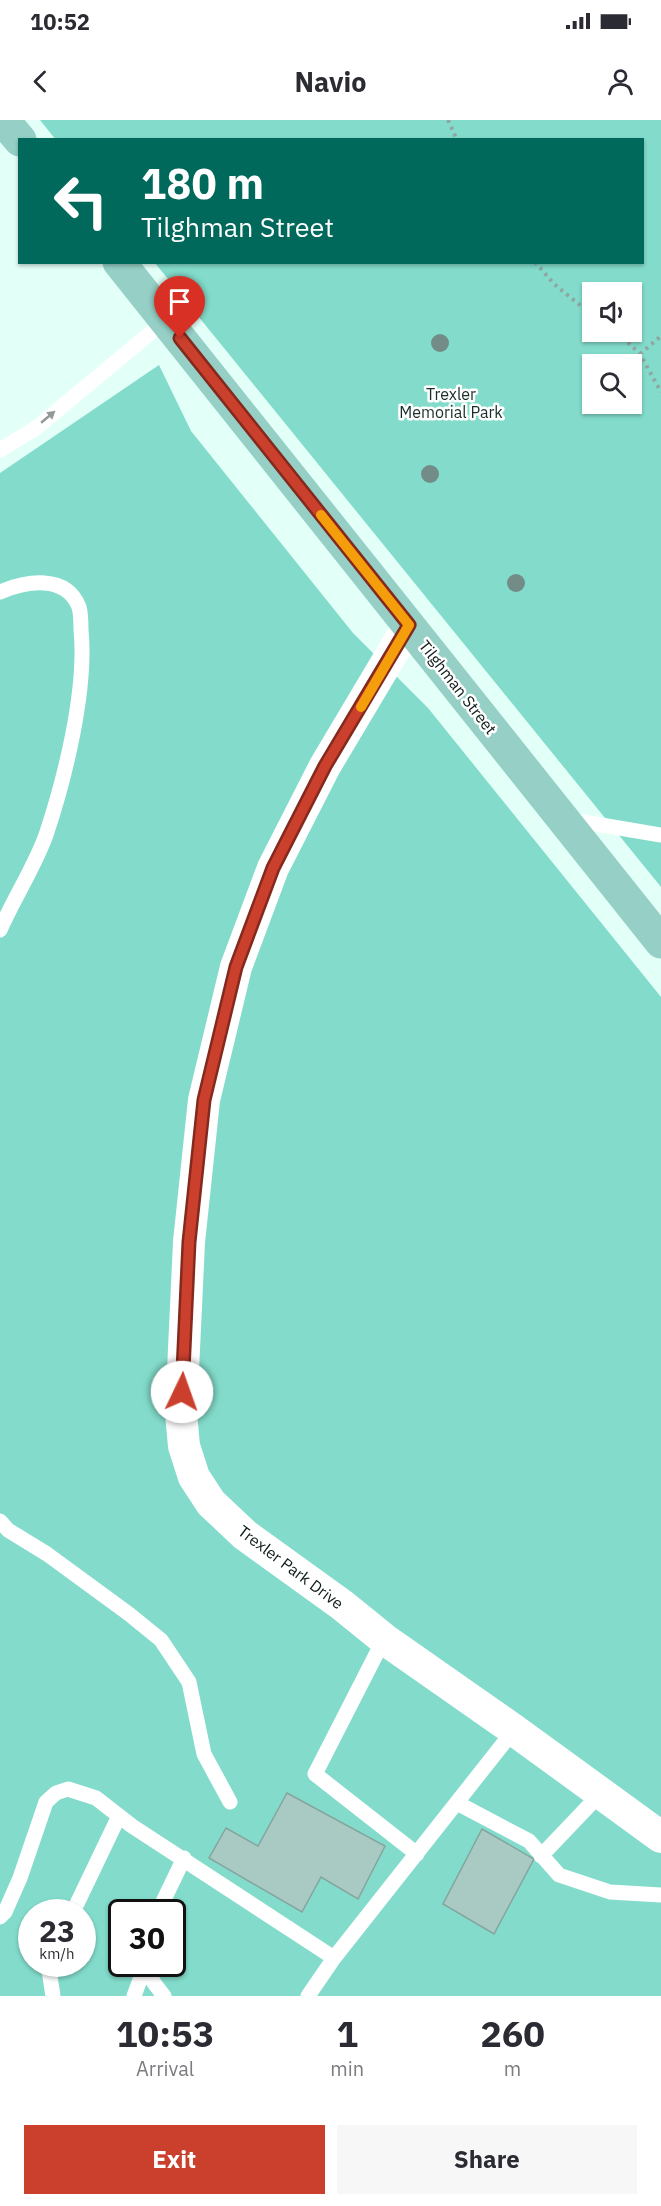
<!DOCTYPE html>
<html lang="en">
<head>
<meta charset="utf-8">
<style>
  body { margin:0; font-family:"IBM Plex Sans",sans-serif; background:#f7f7f7; color:#2b2b33; height:100vh; display:flex; flex-direction:column; font-size:22px; white-space:nowrap }
  * { box-sizing:border-box; margin:0 }
  p { font-size:20px; color:#7c7c81 }
  .icon { flex:none; width:33px; height:33px; fill:none; stroke:currentColor; stroke-width:2; stroke-linecap:round; stroke-linejoin:round }
  .map { position:relative; height:1876px; overflow:hidden }
  .details { display:flex; flex-direction:column; background:#fff; flex:1 }
  .details>* { flex:none }
  .banner { position:absolute; left:18px; top:18px; width:626px; height:126px; border-radius:0px; box-shadow:0 2px 4px #0004; background:#00695c; color:#fff; overflow:hidden }
  .controls { position:absolute; left:582px; top:162px; display:grid; gap:12px }
  .controls a { display:grid; place-items:center; width:60px; height:60px; border-radius:0px; background:#fff; box-shadow:0 2px 4px #0004; font-size:30px }
  .speed { position:absolute; left:18px; top:1779px; display:flex; gap:12px; font-size:30px; font-weight:700; text-align:center }
  .speed>* { display:grid; place-content:center; width:78px; height:78px; border-radius:50%; background:#fff; box-shadow:0 2px 4px #0004; line-height:1 }
  .speed small { font-size:15px; font-weight:400 }
  .speed .limit { border:3px solid #111; border-radius:9px; background:#fff; color:#111 }
  .pin { position:absolute; display:grid; place-items:center; width:51px; height:51px; color:#fff; margin:-62px -26px; border-radius:50% 50% 50% 0; rotate:-45deg; box-shadow:0 0 6px #0007 }
  .pin .icon { rotate:45deg }
  .me { position:absolute; width:66px; margin:-33px; rotate:3deg; stroke-linejoin:round; filter:drop-shadow(0 0 4px #0008) }
  .turn { display:flex; align-items:center; gap:21px; height:126px; padding:0 24px; font-size:27px }
  .turn .icon { width:78px; height:78px; stroke-width:2.5 }
  .turn b { display:block; font-size:42px; line-height:51px }
  .eta { display:flex; justify-content:space-evenly; align-items:center; height:102px; text-align:center }
  .eta b { font-size:36px; font-weight:700; line-height:42px }
  .button { display:flex; gap:12px; margin-top:auto; padding:12px 24px }
  .button a { flex:1; height:69px; border-radius:0px; background:#cb3f2d; color:#fff; font-size:24px; font-weight:700; line-height:69px; text-align:center }
  .button a+a { background:#f7f7f7; color:#2b2b33 }
  .status { display:flex; justify-content:space-between; align-items:center; height:42px; padding:0 30px; background:#fff; direction:ltr }
  .status svg { height:16px; fill:currentColor }
  header { display:flex; justify-content:space-between; align-items:center; height:78px; padding:0 24px; background:#fff; font-size:27px; font-weight:700 }
  .map>svg:first-child { display:block }
</style>
</head>
<body>
<div class="status"><b>10:52</b><svg viewBox="0 0 49 12"><path d="M0 12V9h3v3zM5 12V6h3v6zM10 12V3h3v9zM15 12V0h3v12zM26 1h20v11H26zM47 4h2v5h-2z"/></svg></div>
<header><svg class="icon" aria-label="back" viewBox="0 0 24 24"><path d="M15 5l-7 7 7 7"/></svg>Navio<svg class="icon" aria-label="person" viewBox="0 0 24 24"><circle cx="12" cy="8" r="4"/><path d="M4 21q1-7 8-7t8 7"/></svg></header>
<div class="map">
<svg width="661" height="1876" viewBox="0 0 661 1876">
  <rect width="100%" height="100%" fill="#e2fff8"/>
  <path fill="#83dccb" fill-rule="evenodd" d="M40,0H661V767L155,143L642,142V20H56ZM592,172H632V212H592ZM592,244H632V284H592Z
    M159,245L191,311L353,513L428,588L661,877V1876H0V353ZM32,1792H82V1844H32ZM122,1792H172V1844H122Z"/>
  <path fill="#a8cac3" stroke="#84a59e" stroke-width="1.5" d="M287,1673L385,1726L358,1779L321,1757L302,1792L209,1738L226,1708L258,1726Z
    M482,1709L534,1739L494,1814L443,1784Z"/>
  <g fill="none" stroke-linecap="round" stroke-linejoin="round">
    <path stroke="#8fa6a1" stroke-width="4" stroke-dasharray="3 4.5" stroke-linecap="butt" d="M448,0L457,20
      M535,142L554,164L592,195
      M617,212L640,234L661,272
      M640,234L661,216"/>
    <path stroke="#fff" stroke-width="15" d="M0,330L36,308L166,200
      M0,472C26,461 66,454 79,487C81,494 81,503 81,510C87,570 65,658 46,715C34,748 14,778 0,810
      M566,699L661,715
      M0,1401L8,1410L47,1434L129,1494L161,1520L189,1562L204,1634L230,1682
      M384,1519L315,1654L417,1734
      M457,1683L529,1721L559,1755L610,1772L661,1775
      M541,1736L601,1673
      M73,1792L119,1696
      M158,1792L184,1738
      M0,1797L5,1792L20,1758L46,1682L56,1673L68,1669L96,1678L132,1706L334,1838L308,1876
      M334,1838L514,1610
      M48,1844L53,1876
      M145,1844V1846L154,1863L164,1876
      M134,1876L145,1846"/>
    <path stroke="#fff" stroke-width="32" d="M409,505L325,646L273,748L236,847L204,980L189,1122L181,1293L184,1326L194,1357L211,1383L245,1415L342,1485L384,1519L514,1610L661,1717"/>
    <path stroke="#95cfc5" stroke-width="33" d="M3,0L20,20
      M119,142L661,822"/>
  </g>
  <g fill="#738c87">
    <circle cx="440" cy="223" r="9"/>
    <circle cx="430" cy="354" r="9"/>
    <circle cx="516" cy="463" r="9"/>
  </g>
  <defs><path id="oneway-solid" d="M-6-.8H1V-3.2L6.5 0L1 3.2V.8H-6Z" transform="scale(1.5)"/></defs>
  <use fill="#939998" href="#oneway-solid" transform="translate(48 297) rotate(-40)"/>
  <g fill="none" stroke-linecap="round" stroke-linejoin="round">
    <defs>
      <path id="route" d="M180,218L409,505L325,646L273,748L236,847L204,980L189,1122L182,1272"/>
    </defs>
    <use href="#route" stroke="#84291d" stroke-width="15"/>
    <use href="#route" stroke="#cb3f2d" stroke-width="10"/>
    <path stroke="#f59e0b" stroke-width="10" d="M321,395L409,505L361,587"/>
  </g>
  <g text-anchor="middle" stroke-width="5" stroke-linejoin="round" paint-order="stroke">
    <g font-size="16" fill="#192e2a" stroke="#fff">
      <text x="451" y="280">Trexler<tspan x="451" dy="18">Memorial Park</tspan></text>
    </g>
    <g font-size="16" fill="#0f1c19" stroke="#fff">
      <text transform="translate(458 567) rotate(52)" y="6">Tilghman Street</text>
      <text transform="translate(291 1447) rotate(37)" y="6">Trexler Park Drive</text>
    </g>
  </g>
</svg>
<div class="controls">
<a><svg class="icon" aria-label="sound" viewBox="0 0 24 24"><path d="M4 9h4l5-4v14l-5-4H4zM17 9q2 3 0 6"/></svg></a>
<a><svg class="icon" aria-label="search" viewBox="0 0 24 24"><circle cx="10" cy="10" r="6"/><path d="M15 15l6 6"/></svg></a>
</div>
<div class="speed"><div>23<small>km/h</small></div><div class="limit">30</div></div>
<div class="pin" style="left:180px;top:218px;background:#d93025"><svg class="icon" aria-label="arrive" viewBox="0 0 24 24"><path d="M6 21V4h12l-3 4 3 4H6"/></svg></div>
<svg class="me" style="left:182px;top:1272px" viewBox="-20 -20 40 40"><circle r="19" fill="#fff"/><path d="M0-13L10 11 0 6-10 11z" fill="#cb3f2d"/></svg>
<div class="banner">
<div class="turn"><svg class="icon" aria-label="left" viewBox="0 0 24 24"><path d="M17 20v-9H6M10 6l-5 5 5 5"/></svg><div><b>180 m</b>Tilghman Street</div></div>
</div>
</div>
<section class="details">
<div class="eta">
<div><b>10:53</b><p>Arrival</p></div>
<div><b>1</b><p>min</p></div>
<div><b>260</b><p>m</p></div>
</div>
<div class="button"><a>Exit</a><a>Share</a></div>
</section>
</body>
</html>
